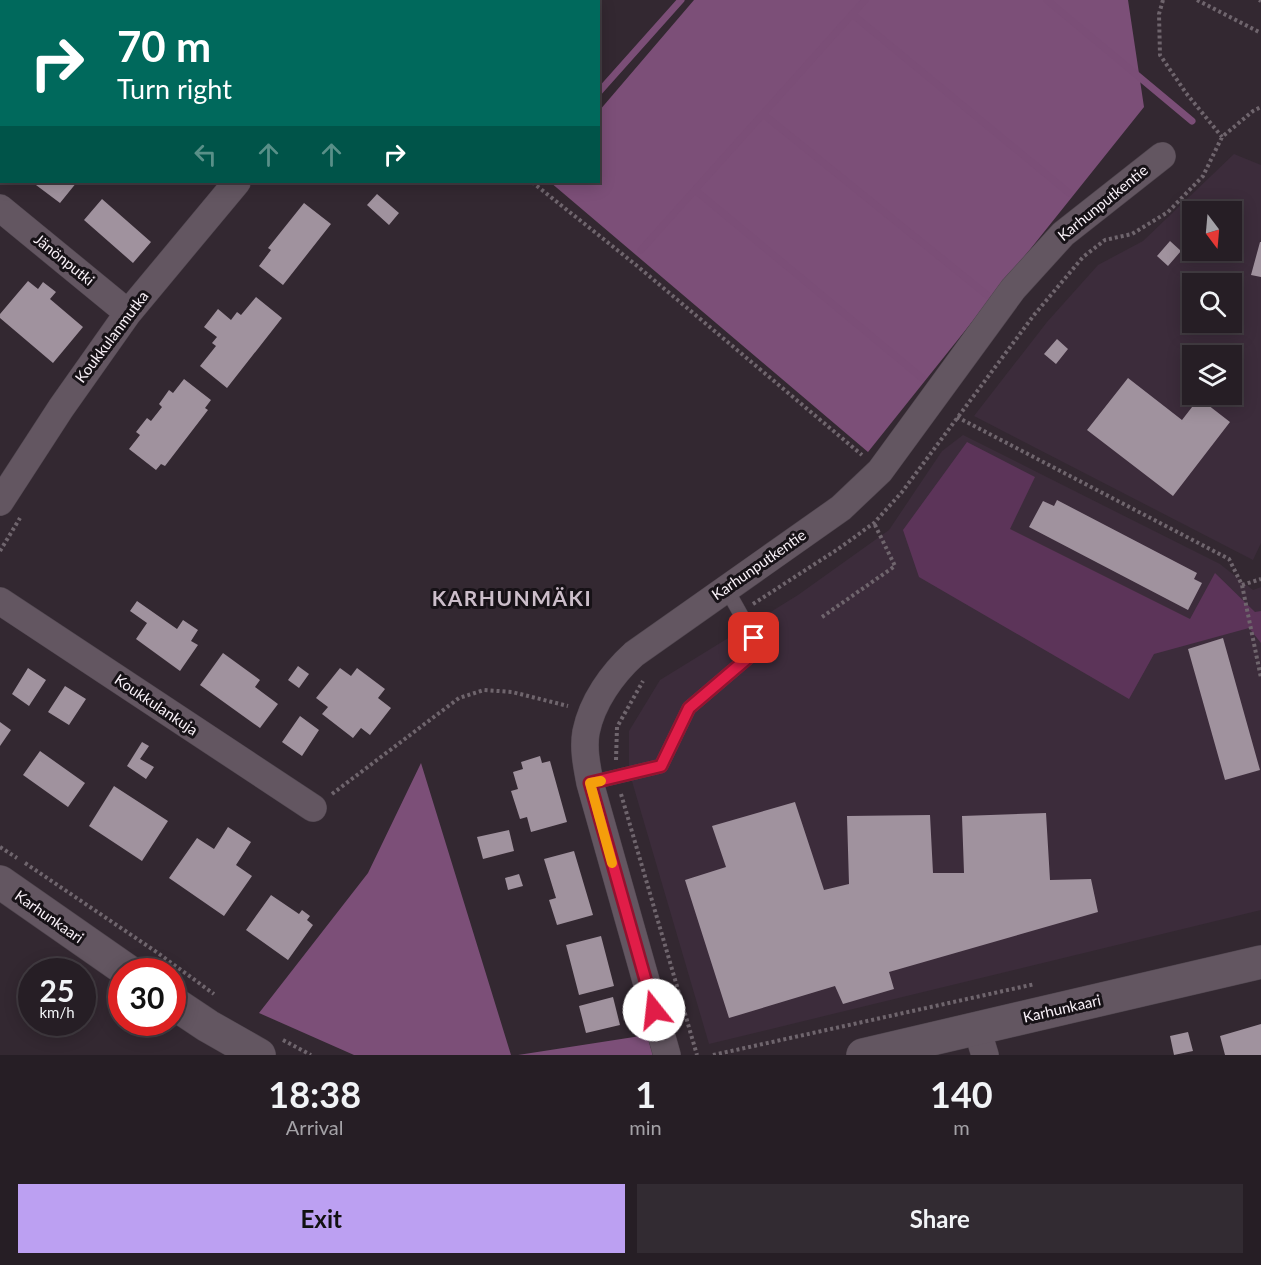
<!DOCTYPE html>
<html lang="en">
<head>
<meta charset="utf-8">
<style>
  body { margin:0; font-family:Lato,sans-serif; background:#322b32; color:#f1f3f6; height:100vh; display:flex; flex-direction:column; font-size:22px; white-space:nowrap }
  * { box-sizing:border-box; margin:0 }
  p { font-size:20px; color:#a4a2a7 }
  .icon { flex:none; width:33px; height:33px; fill:none; stroke:currentColor; stroke-width:2; stroke-linecap:round; stroke-linejoin:round }
  .map { position:relative; height:1055px; overflow:hidden }
  .details { display:flex; flex-direction:column; background:#261e25; flex:1 }
  .details>* { flex:none }
  .hud { position:absolute; left:0px; top:0px; width:600px; height:183px; box-shadow:0 3px 15px #0003,0 0 0 2px #423c42; background:#00695c; color:#fff; overflow:hidden }
  .needle { width:39px; rotate:164deg }
  .fabs { position:absolute; left:1182px; top:201px; display:grid; gap:12px }
  .fabs a { display:grid; place-items:center; width:60px; height:60px; border-radius:0px; background:#261e25; box-shadow:0 3px 15px #0003,0 0 0 2px #423c42; font-size:30px }
  .speed { position:absolute; left:18px; top:958px; display:flex; gap:12px; font-size:30px; font-weight:700; text-align:center }
  .speed>* { display:grid; place-content:center; width:78px; height:78px; border-radius:50%; background:#261e25; box-shadow:0 3px 15px #0003,0 0 0 2px #423c42; line-height:1 }
  .speed small { font-size:15px; font-weight:400 }
  .speed .limit { border:9px solid #d22; background:#fff; color:#111 }
  .pin { position:absolute; display:grid; place-items:center; width:51px; height:51px; color:#fff; margin:-26px; border-radius:12px; box-shadow:0 3px 9px #0006 }
  .me { position:absolute; width:66px; margin:-33px; rotate:344deg; stroke-linejoin:round; filter:drop-shadow(0 0 4px #0008) }
  .turn { display:flex; align-items:center; gap:21px; height:126px; padding:0 18px; font-size:27px }
  .turn .icon { width:78px; height:78px; stroke-width:2.5 }
  .turn b { display:block; font-size:42px; line-height:51px }
  .lanes { display:flex; align-items:center; height:57px; padding:0 18px; background:#0003; justify-content:center; gap:30px; direction:ltr }
  .lanes .off { opacity:.35 }
  .eta { display:flex; justify-content:space-evenly; align-items:center; height:102px; text-align:center }
  .eta b { font-size:36px; font-weight:700; line-height:42px }
  .button { display:flex; gap:12px; margin-top:auto; padding:12px 18px }
  .button a { flex:1; height:69px; border-radius:0px; background:#bca0f2; color:#111; font-size:24px; font-weight:700; line-height:69px; text-align:center }
  .button a+a { background:#322b32; color:#f1f3f6 }
  .map>svg:first-child { display:block }
</style>
</head>
<body>
<div class="map">
<svg width="1261" height="1055" viewBox="0 0 1261 1055">
  <rect width="100%" height="100%" fill="#332831"/>
  <path fill="#3c2c3b" fill-rule="evenodd" d="M1234,154L1261,165V543L1253,560L974,416L1047,322L1098,265L1143,241ZM1192,212H1232V250H1192ZM1192,284H1232V322H1192ZM1192,356H1232V394H1192Z
    M963,435L1220,564L1253,590L1261,587V910L709,1044L629,771V731L660,680L798,595L889,530L942,451Z"/>
  <path fill="#5c3459" d="M967,442L1035,477L1010,529L1190,619L1215,573L1255,612L1261,611V643L1249,628L1154,654L1129,699L919,577L903,530Z"/>
  <path fill="#7c4f78" d="M694,0H1128L1144,107L868,452L550,182H598L599,111Z
    M421,763L511,1055H354L259,1013L368,873Z
    M647,1035L653,1055H518Z"/>
  <g fill="none" stroke-linecap="round" stroke-linejoin="round">
    <path stroke="#7b4e77" stroke-width="7" d="M1047,0L1192,121
      M852,14L1069,193
      M598,93L681,0
      M763,114L987,295
      M695,190L922,378
      M641,250L865,0"/>
  </g>
  <path fill="#a0929e" d="M32,182H77L60,203Z
    M377,194L399,213L389,225L367,205Z
    M102,199L151,242L133,263L84,220Z
    M304,203L331,224L283,285L259,266L271,250L268,248Z
    M1170,241L1181,251L1168,266L1157,256Z
    M1260,242H1261V277L1251,275Z
    M28,281L38,289L43,282L56,292L50,299L83,327L53,363L0,318V314Z
    M256,297L282,318L227,388L200,366L216,346L212,343L217,337L204,327L218,309L231,320L237,312L241,315Z
    M1057,339L1068,349L1056,364L1044,354Z
    M1128,378L1182,420L1199,398L1230,422L1173,496L1087,430Z
    M184,379L211,400L205,408L208,410L165,466L161,464L156,470L129,449L140,435L136,432L147,418L151,421L162,407L159,404L169,390L173,393Z
    M1057,500L1197,573L1194,579L1202,583L1188,610L1029,527L1043,501L1054,506Z
    M137,601L177,629L183,620L198,630L191,641L198,645L180,671L136,639L147,623L130,611Z
    M1223,638L1260,770L1225,780L1188,649Z
    M223,653L260,680L255,687L278,704L260,728L200,685Z
    M298,666L309,674L299,688L288,680Z
    M28,668L46,680L29,706L12,694Z
    M340,668L351,676L357,668L385,689L378,698L391,708L370,735L361,728L353,738L322,714L328,707L316,698Z
    M65,686L86,699L69,725L48,712Z
    M300,716L319,730L302,756L282,742Z
    M0,722L11,730L0,746Z
    M142,742L149,746L140,759L154,767L146,779L127,766Z
    M40,751L85,783L68,807L23,775Z
    M540,756L542,763L550,761L567,822L531,832L527,817L520,819L511,791L518,789L513,772L523,769L521,762Z
    M114,786L168,821L142,861L89,826Z
    M795,802L824,890L849,884L847,816L930,815L933,873H964L962,816L1046,813L1050,880L1091,879L1098,912L889,972L894,989L843,1004L835,986L729,1018L685,880L726,867L712,826Z
    M228,827L251,842L236,865L252,876L224,916L169,878L197,838L214,849Z
    M509,830L514,851L483,859L477,837Z
    M574,851L593,915L557,925L549,900L556,898L544,859Z
    M519,874L523,886L508,890L505,878Z
    M271,895L299,914L302,910L310,916L307,920L313,925L288,960L246,930Z
    M601,936L614,986L579,995L566,945Z
    M613,997L620,1025L586,1033L579,1006Z
    M1261,1024V1055H1225L1220,1036Z
    M1188,1032L1193,1051L1174,1055L1170,1036Z"/>
  <g fill="none" stroke-linecap="round" stroke-linejoin="round">
    <defs>
      <path id="service" d="M590,783L661,766L689,708L750,656L754,638L726,588"/>
      <path id="minor" d="M336,0L338,2
        M508,2L509,0
        M0,208L128,313
        M0,502L61,408L128,313L237,182
        M0,601L313,808
        M977,1029L985,1055
        M667,1055L590,783C587,767 583,749 586,732C592,702 612,674 634,654L841,508L880,471L1013,289L1063,234L1162,156"/>
      <path id="tertiary" d="M0,882L129,972
        M172,1002L208,1026L259,1055
        M863,1055L1261,962"/>
    </defs>
    <use href="#service" stroke="#50464f" stroke-width="15"/>
    <use href="#minor" stroke="#50464f" stroke-width="28"/>
    <use href="#tertiary" stroke="#50464f" stroke-width="34"/>
    <path stroke="#6f656d" stroke-width="4" stroke-dasharray="3 3" stroke-linecap="butt" d="M304,0L306,2
      M1163,0L1159,14L1160,55L1186,93L1222,137
      M1197,0L1261,33
      M1259,0L1261,1
      M532,182L636,265L862,455
      M957,417L1229,559L1242,585L1261,678
      M0,551L20,518
      M1242,585L1261,579
      M753,604L838,549L874,523L902,492L1034,315L1083,257L1105,240L1132,234L1168,212L1203,176L1222,137L1253,111L1261,107
      M822,617L895,566L874,523
      M616,760L617,727L643,681
      M332,794L459,698L484,690L512,692L568,706
      M621,794L697,1055
      M0,847L17,858
      M25,863L155,951L214,994
      M283,1040L311,1055
      M713,1055L1035,984"/>
    <use href="#service" stroke="#635661" stroke-width="14"/>
    <use href="#minor" stroke="#635661" stroke-width="27"/>
    <use href="#tertiary" stroke="#635661" stroke-width="33"/>
  </g>
  <g fill="none" stroke-linecap="round" stroke-linejoin="round">
    <defs>
      <path id="route" d="M654,1010L590,783L661,766L689,708L750,656L754,638"/>
    </defs>
    <use href="#route" stroke="#92132f" stroke-width="15"/>
    <use href="#route" stroke="#e11d48" stroke-width="10"/>
    <path stroke="#f59e0b" stroke-width="10" d="M601,781L590,783L612,863"/>
  </g>
  <g text-anchor="middle" stroke-width="6" stroke-linejoin="round" paint-order="stroke">
    <g font-size="15" fill="#f9f1f8" stroke="#171217">
      <text transform="translate(1103 203) rotate(-39)" y="5">Karhunputkentie</text>
      <text transform="translate(64 260) rotate(39)" y="5">Jänönputki</text>
      <text transform="translate(112 337) rotate(-53)" y="5">Koukkulanmutka</text>
      <text transform="translate(759 565) rotate(-35)" y="5">Karhunputkentie</text>
      <text transform="translate(156 705) rotate(34)" y="5">Koukkulankuja</text>
      <text transform="translate(49 917) rotate(35)" y="5">Karhunkaari</text>
      <text transform="translate(1062 1009) rotate(-13)" y="5">Karhunkaari</text>
    </g>
    <g font-size="21" font-weight="bold" letter-spacing="1.5" fill="#ccbeca" stroke="#171217">
      <text x="512" y="606">KARHUNMÄKI</text>
    </g>
  </g>
</svg>
<div class="fabs">
<a><svg class="needle" viewBox="-14 -14 28 28"><path d="M0-13l5 13h-10z" fill="#e53935"/><path d="M0 13l5-13h-10z" fill="#a4a2a7"/></svg></a>
<a><svg class="icon" aria-label="search" viewBox="0 0 24 24"><circle cx="10" cy="10" r="6"/><path d="M15 15l6 6"/></svg></a>
<a><svg class="icon" aria-label="layers" viewBox="0 0 24 24"><path d="M12 4l9 5-9 5-9-5zM3 14l9 5 9-5"/></svg></a>
</div>
<div class="speed"><div>25<small>km/h</small></div><div class="limit">30</div></div>
<div class="pin" style="left:754px;top:638px;background:#d93025"><svg class="icon" aria-label="arrive" viewBox="0 0 24 24"><path d="M6 21V4h12l-3 4 3 4H6"/></svg></div>
<svg class="me" style="left:654px;top:1010px" viewBox="-20 -20 40 40"><circle r="19" fill="#fff"/><path d="M0-13L10 11 0 6-10 11z" fill="#e11d48"/></svg>
<div class="hud">
<div class="turn"><svg class="icon" aria-label="right" viewBox="0 0 24 24"><path d="M7 20v-9h11M14 6l5 5-5 5"/></svg><div><b>70 m</b>Turn right</div></div>
<div class="lanes"><svg class="icon off" aria-label="left" viewBox="0 0 24 24"><path d="M17 20v-9H6M10 6l-5 5 5 5"/></svg><svg class="icon off" aria-label="ahead" viewBox="0 0 24 24"><path d="M12 20V5M6 11l6-6 6 6"/></svg><svg class="icon off" aria-label="ahead" viewBox="0 0 24 24"><path d="M12 20V5M6 11l6-6 6 6"/></svg><svg class="icon" aria-label="right" viewBox="0 0 24 24"><path d="M7 20v-9h11M14 6l5 5-5 5"/></svg></div>
</div>
</div>
<section class="details">
<div class="eta">
<div><b>18:38</b><p>Arrival</p></div>
<div><b>1</b><p>min</p></div>
<div><b>140</b><p>m</p></div>
</div>
<div class="button"><a>Exit</a><a>Share</a></div>
</section>
</body>
</html>
